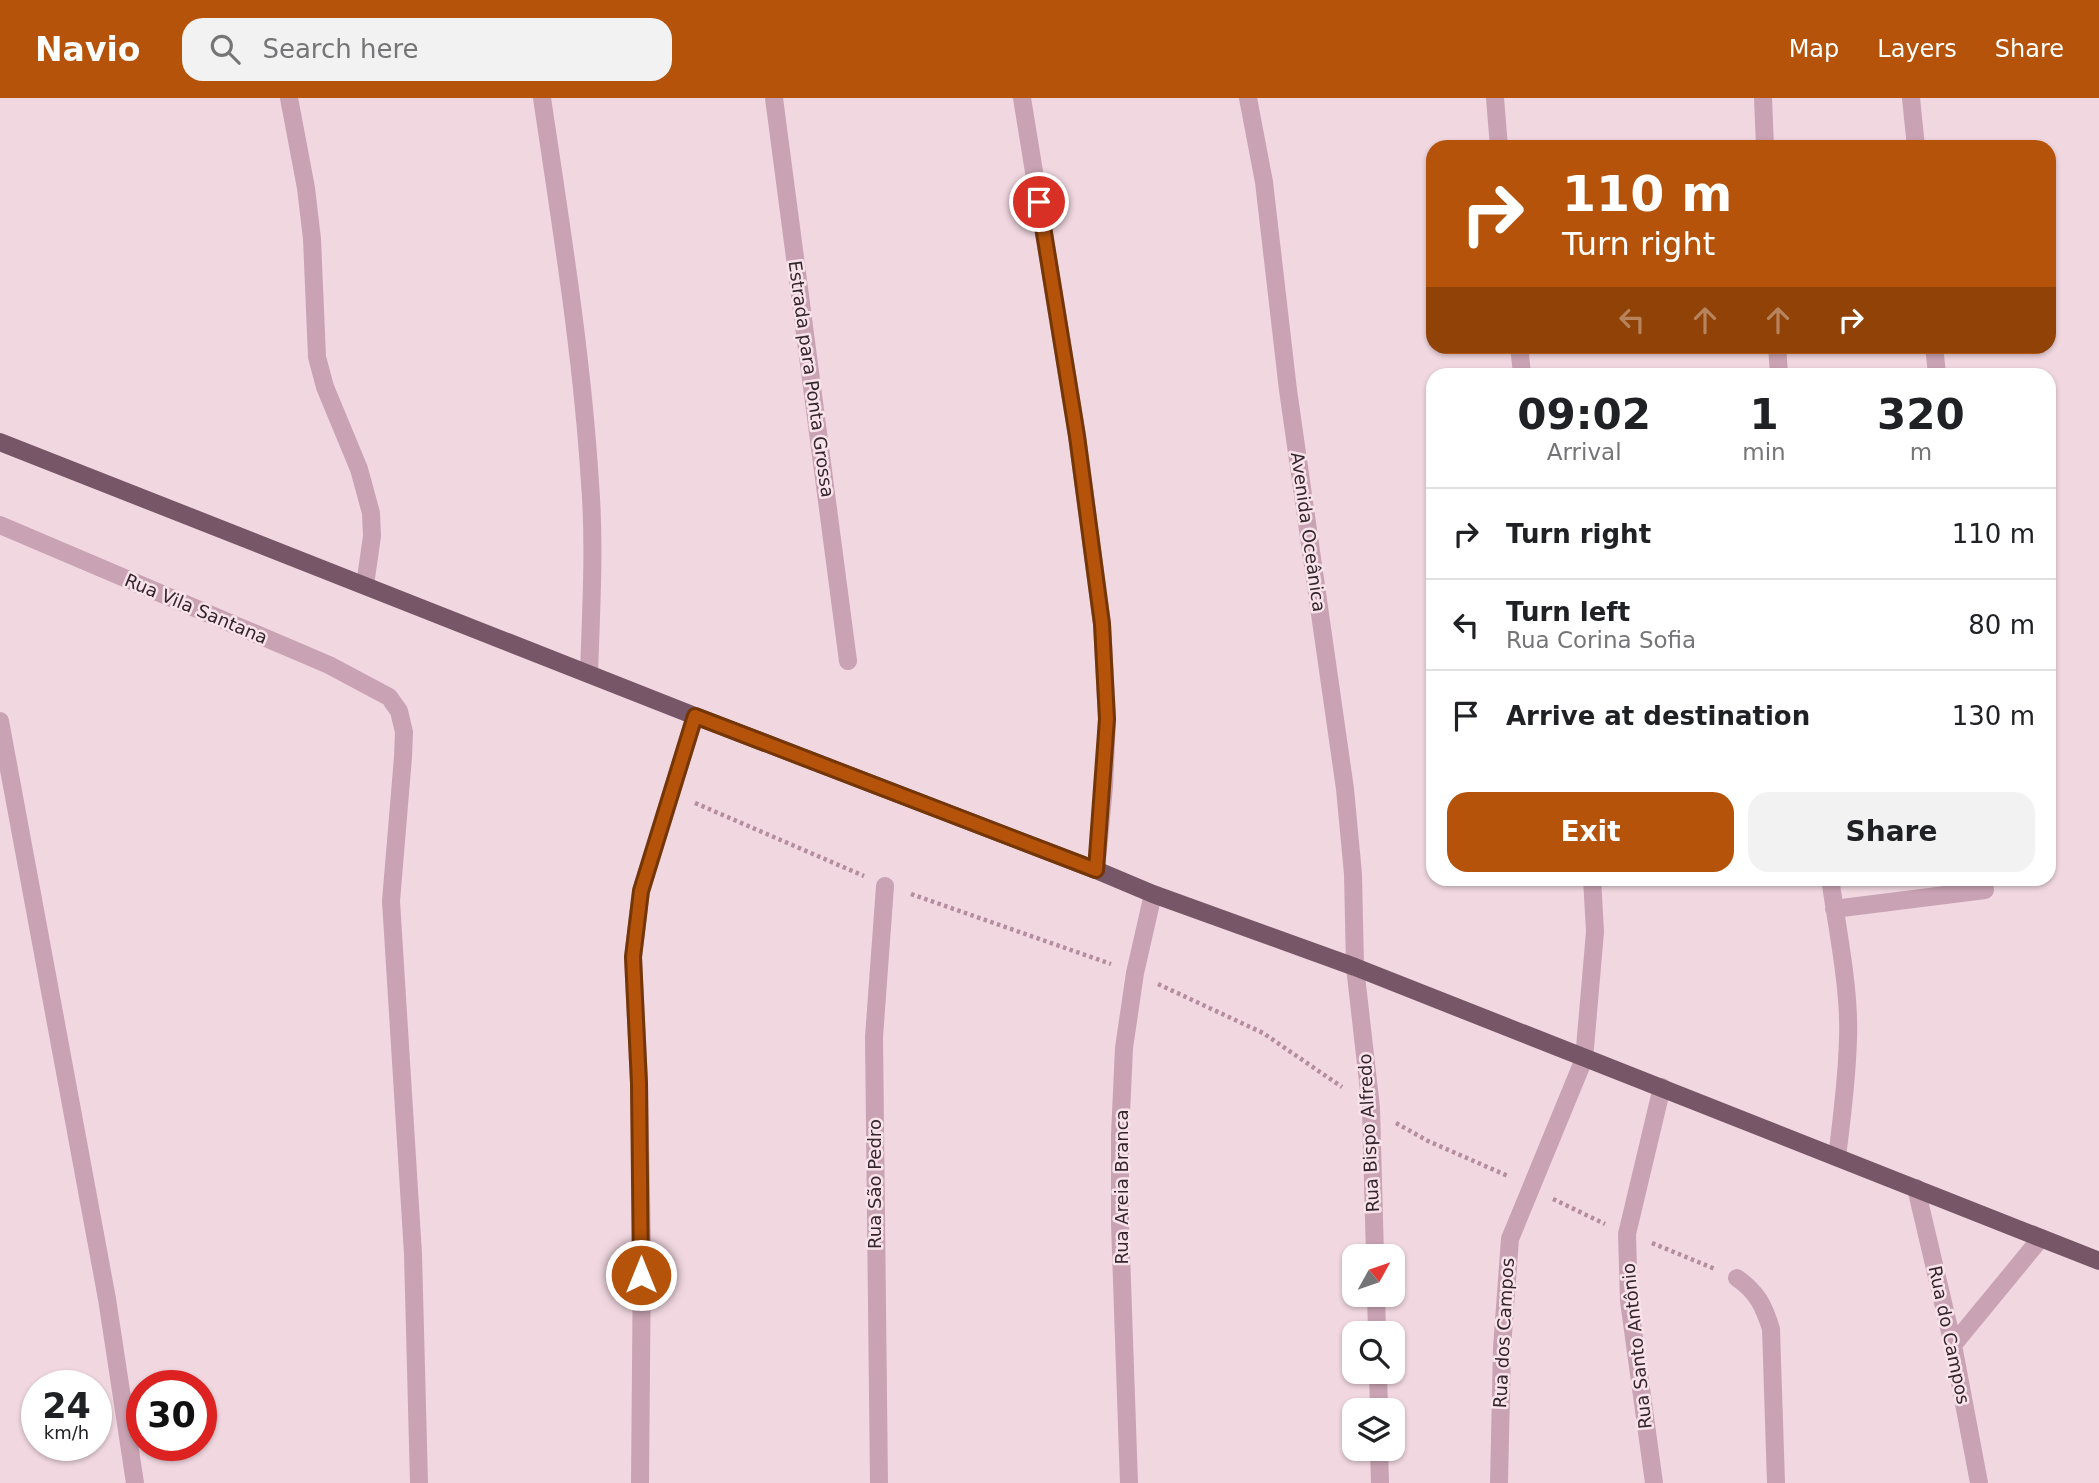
<!DOCTYPE html>
<html lang="en">
<head>
<meta charset="utf-8">
<style>
  body { margin:0; font-family:"DejaVu Sans",sans-serif; background:#f2f2f2; color:#202124; height:100vh; display:flex; flex-direction:column; font-size:26px; white-space:nowrap }
  * { box-sizing:border-box; margin:0 }
  p { font-size:23px; color:#757577 }
  .icon { flex:none; width:38px; height:38px; fill:none; stroke:currentColor; stroke-width:2; stroke-linecap:round; stroke-linejoin:round }
  .map { position:relative; flex:1; overflow:hidden }
  .side { position:absolute; left:1426px; top:270px; width:630px; height:518px; display:flex; flex-direction:column; background:#fff; border-radius:21px; box-shadow:0 2px 5px #0004 }
  .side>* { flex:none }
  .top-card { position:absolute; left:1426px; top:42px; width:630px; height:214px; border-radius:21px; box-shadow:0 2px 5px #0004; background:#b45309; color:#fff; overflow:hidden }
  .needle { width:46px; rotate:50deg }
  .controls { position:absolute; left:1342px; top:1146px; display:grid; gap:14px }
  .controls a { display:grid; place-items:center; width:63px; height:63px; border-radius:14px; background:#fff; box-shadow:0 2px 5px #0004; font-size:35px }
  .speed { position:absolute; left:21px; top:1272px; display:flex; gap:14px; font-size:35px; font-weight:700; text-align:center }
  .speed>* { display:grid; place-content:center; width:91px; height:91px; border-radius:50%; background:#fff; box-shadow:0 2px 5px #0004; line-height:1 }
  .speed small { font-size:18px; font-weight:400 }
  .speed .limit { border:10px solid #d22; background:#fff; color:#111 }
  .pin { position:absolute; display:grid; place-items:center; width:60px; height:60px; color:#fff; margin:-30px; border:4px solid #fff; border-radius:50%; box-shadow:0 2px 7px #0007 }
  .me { position:absolute; width:77px; margin:-38px; rotate:0deg; stroke-linejoin:round; filter:drop-shadow(0 0 5px #0008) }
  .turn { display:flex; align-items:center; gap:24px; height:147px; padding:0 21px; font-size:32px }
  .turn .icon { width:91px; height:91px; stroke-width:2.5 }
  .turn b { display:block; font-size:49px; line-height:60px }
  .lanes { display:flex; align-items:center; height:66px; padding:0 21px; background:#0003; justify-content:center; gap:35px; direction:ltr }
  .lanes .off { opacity:.35 }
  .eta { display:flex; justify-content:space-evenly; align-items:center; height:119px; text-align:center }
  .eta b { font-size:42px; font-weight:700; line-height:49px }
  .button { display:flex; gap:14px; margin-top:auto; padding:14px 21px }
  .button a { flex:1; height:80px; border-radius:21px; background:#b45309; color:#fff; font-size:28px; font-weight:700; line-height:80px; text-align:center }
  .button a+a { background:#f2f2f2; color:#202124 }
  ul { padding:0; list-style:none }
  li { display:flex; align-items:center; gap:21px; height:91px; padding:0 21px; border-top:2px solid #e0e0e0 }
  li div { flex:1 }
  li b { display:block; font-size:26px }
  li em { font-style:normal }
  header { display:flex; align-items:center; gap:42px; box-sizing:border-box; height:98px; padding:0 35px; background:#b45309; color:#fff }
  header strong { font-size:33px }
  nav { display:flex; gap:38px; margin-inline-start:auto; font-size:24px }
  .search { width:490px; height:63px; background:#f2f2f2; display:flex; align-items:center; gap:18px; box-sizing:border-box; padding:0 24px; border-radius:21px; color:#757577; font-size:26px }
  .map>svg:first-child { display:block }
</style>
</head>
<body>
<header>
<strong>Navio</strong>
<div class="search"><svg class="icon" aria-label="search" viewBox="0 0 24 24"><circle cx="10" cy="10" r="6"/><path d="M15 15l6 6"/></svg>Search here</div>
<nav><a>Map</a><a>Layers</a><a>Share</a></nav>
</header>
<div class="map">
<svg width="2099" height="1385" viewBox="0 0 2099 1385">
  <rect width="100%" height="100%" fill="#f1d7e0"/>
  <g fill="none" stroke-linecap="round" stroke-linejoin="round">
    <path stroke="#b58d9f" stroke-width="4.5" stroke-dasharray="3.5 3.5" stroke-linecap="butt" d="M695,705L864,778
      M911,796L1111,866
      M1158,886L1263,935L1342,989
      M1396,1025L1428,1043L1508,1078
      M1553,1101L1605,1126
      M1652,1145L1715,1171"/>
    <path stroke="#c9a3b3" stroke-width="18" d="M1355,869L1371,1010L1375,1158
      M1376,1197L1377,1236
      M1378,1274L1379,1312
      M1379,1351L1380,1385"/>
    <path stroke="#c9a3b3" stroke-width="18" d="M289,0L306,90L312,141L317,259L325,289L359,371L371,415L372,438L365,487
      M542,0C561,128 582,256 590,385C595,448 591,513 589,576
      M774,0L848,563
      M1022,0L1077,338L1102,526L1107,621L1104,689L1096,772
      M1248,0L1264,84L1288,292L1345,691L1353,776L1355,869
      M1495,0L1499,49
      M1763,0L1765,49
      M1911,0L1916,49
      M1519,248L1522,276
      M1777,248L1779,276
      M1934,248L1937,276
      M0,427L329,567L389,599L399,613L404,634L403,659L391,803L413,1156L419,1385
      M0,623L107,1201L135,1385
      M1830,780C1837,830 1850,891 1848,941C1847,981 1842,1020 1837,1059
      M1834,811L1985,792L1983,780
      M1916,1090L1953,1247L1979,1385
      M1737,1180C1757,1194 1764,1208 1771,1231L1776,1385
      M1953,1247L2041,1140
      M640,1385L642,1152L639,985L633,859L641,793L695,618
      M879,1385L874,939L885,788
      M1129,1385L1120,1126V1037L1124,950L1135,875L1153,796
      M1499,1385L1502,1250L1510,1141L1584,961L1595,834L1592,780
      M1654,1385L1629,1203L1627,1136L1662,989"/>
    <path stroke="#765667" stroke-width="18" d="M0,344L695,618L1096,772L1153,796L1355,869L2099,1163"/>
  </g>
  <g fill="none" stroke-linecap="round" stroke-linejoin="round">
    <defs>
      <path id="route" d="M641,1177L639,985L633,859L641,793L695,618L1096,772L1107,621L1102,526L1077,338L1039,104"/>
    </defs>
    <use href="#route" stroke="#753606" stroke-width="18"/>
    <use href="#route" stroke="#b45309" stroke-width="12"/>
  </g>
  <g text-anchor="middle" stroke-width="5" stroke-linejoin="round" paint-order="stroke">
    <g font-size="18" fill="#34252d" stroke="#f9e3ea">
      <text transform="translate(811 281) rotate(82)" y="6">Estrada para Ponta Grossa</text>
      <text transform="translate(1308 434) rotate(82)" y="6">Avenida Oceânica</text>
      <text transform="translate(196 511) rotate(23)" y="6">Rua Vila Santana</text>
      <text transform="translate(1369 1035) rotate(-93)" y="6">Rua Bispo Alfredo</text>
      <text transform="translate(875 1086) rotate(-90)" y="6">Rua São Pedro</text>
      <text transform="translate(1122 1089) rotate(-90)" y="6">Rua Areia Branca</text>
      <text transform="translate(1504 1235) rotate(-87)" y="6">Rua dos Campos</text>
      <text transform="translate(1949 1237) rotate(78)" y="6">Rua do Campos</text>
      <text transform="translate(1637 1248) rotate(-96)" y="6">Rua Santo Antônio</text>
    </g>
  </g>
</svg>
<div class="controls">
<a><svg class="needle" viewBox="-14 -14 28 28"><path d="M0-13l5 13h-10z" fill="#e53935"/><path d="M0 13l5-13h-10z" fill="#757577"/></svg></a>
<a><svg class="icon" aria-label="search" viewBox="0 0 24 24"><circle cx="10" cy="10" r="6"/><path d="M15 15l6 6"/></svg></a>
<a><svg class="icon" aria-label="layers" viewBox="0 0 24 24"><path d="M12 4l9 5-9 5-9-5zM3 14l9 5 9-5"/></svg></a>
</div>
<div class="speed"><div>24<small>km/h</small></div><div class="limit">30</div></div>
<div class="pin" style="left:1039px;top:104px;background:#d93025"><svg class="icon" aria-label="arrive" viewBox="0 0 24 24"><path d="M6 21V4h12l-3 4 3 4H6"/></svg></div>
<svg class="me" style="left:641px;top:1177px" viewBox="-20 -20 40 40"><circle r="17" fill="#b45309" stroke="#fff" stroke-width="3"/><path d="M0-11L8 9 0 5-8 9z" fill="#fff"/></svg>
<div class="top-card">
<div class="turn"><svg class="icon" aria-label="right" viewBox="0 0 24 24"><path d="M7 20v-9h11M14 6l5 5-5 5"/></svg><div><b>110 m</b>Turn right</div></div>
<div class="lanes"><svg class="icon off" aria-label="left" viewBox="0 0 24 24"><path d="M17 20v-9H6M10 6l-5 5 5 5"/></svg><svg class="icon off" aria-label="ahead" viewBox="0 0 24 24"><path d="M12 20V5M6 11l6-6 6 6"/></svg><svg class="icon off" aria-label="ahead" viewBox="0 0 24 24"><path d="M12 20V5M6 11l6-6 6 6"/></svg><svg class="icon" aria-label="right" viewBox="0 0 24 24"><path d="M7 20v-9h11M14 6l5 5-5 5"/></svg></div>
</div>
<section class="side">
<div class="eta">
<div><b>09:02</b><p>Arrival</p></div>
<div><b>1</b><p>min</p></div>
<div><b>320</b><p>m</p></div>
</div>
<ul>
<li><svg class="icon" aria-label="right" viewBox="0 0 24 24"><path d="M7 20v-9h11M14 6l5 5-5 5"/></svg><div><b>Turn right</b></div><em>110 m</em></li>
<li><svg class="icon" aria-label="left" viewBox="0 0 24 24"><path d="M17 20v-9H6M10 6l-5 5 5 5"/></svg><div><b>Turn left</b><p>Rua Corina Sofia</p></div><em>80 m</em></li>
<li><svg class="icon" aria-label="arrive" viewBox="0 0 24 24"><path d="M6 21V4h12l-3 4 3 4H6"/></svg><div><b>Arrive at destination</b></div><em>130 m</em></li>
</ul>
<div class="button"><a>Exit</a><a>Share</a></div>
</section>
</div>
</body>
</html>
